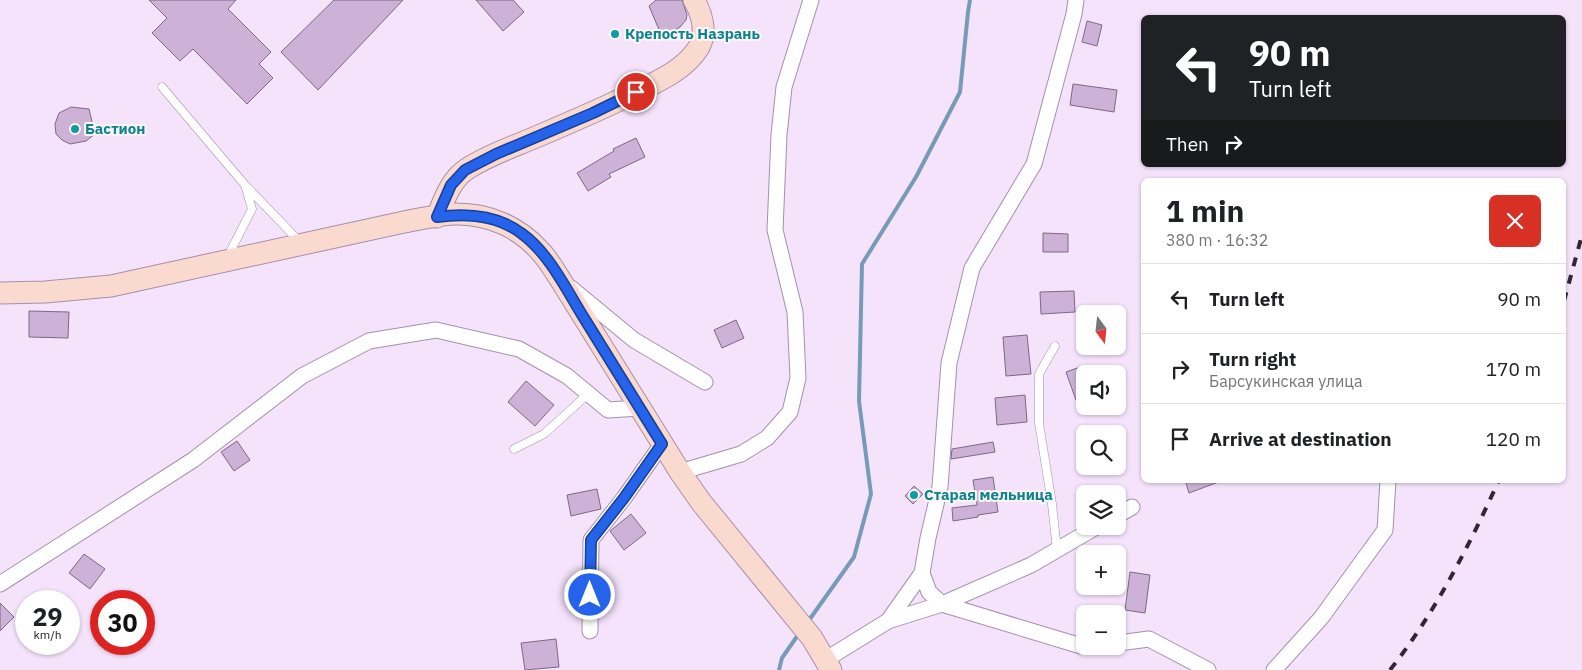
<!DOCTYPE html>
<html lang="en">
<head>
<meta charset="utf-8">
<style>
  body { margin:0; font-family:"IBM Plex Sans",sans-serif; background:#f2f2f2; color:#202124; height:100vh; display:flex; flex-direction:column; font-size:19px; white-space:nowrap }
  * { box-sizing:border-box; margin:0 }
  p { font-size:16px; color:#757577 }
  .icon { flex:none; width:28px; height:28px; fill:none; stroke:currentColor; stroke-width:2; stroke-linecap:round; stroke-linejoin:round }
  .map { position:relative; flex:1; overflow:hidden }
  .panel { position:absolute; left:1141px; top:178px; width:425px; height:305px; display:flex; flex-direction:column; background:#fff; border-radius:8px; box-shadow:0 1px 4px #0004 }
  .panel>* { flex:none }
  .hud { position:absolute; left:1141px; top:15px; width:425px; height:152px; border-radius:8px; box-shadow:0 1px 4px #0004; background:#202124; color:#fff; overflow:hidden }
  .needle { width:32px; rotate:165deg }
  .controls { position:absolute; left:1076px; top:305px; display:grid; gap:10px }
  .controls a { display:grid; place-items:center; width:50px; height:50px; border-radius:8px; background:#fff; box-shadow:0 1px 4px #0004; font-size:25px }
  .speed { position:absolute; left:15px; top:590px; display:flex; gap:10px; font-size:25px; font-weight:700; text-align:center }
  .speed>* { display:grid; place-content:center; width:65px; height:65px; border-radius:50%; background:#fff; box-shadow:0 1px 4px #0004; line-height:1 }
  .speed small { font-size:12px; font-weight:400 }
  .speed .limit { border:8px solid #d22; background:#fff; color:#111 }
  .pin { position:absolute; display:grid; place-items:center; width:42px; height:42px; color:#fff; margin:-21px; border:2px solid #fff; border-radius:50%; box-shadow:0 1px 5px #0007 }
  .me { position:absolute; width:55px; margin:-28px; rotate:0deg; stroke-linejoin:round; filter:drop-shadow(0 0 4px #0008) }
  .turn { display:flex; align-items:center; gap:18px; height:105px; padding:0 25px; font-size:22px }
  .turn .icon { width:65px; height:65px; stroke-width:2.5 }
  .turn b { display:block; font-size:35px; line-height:42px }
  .then { display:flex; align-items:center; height:48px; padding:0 25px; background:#0003; gap:10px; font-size:19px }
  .round { display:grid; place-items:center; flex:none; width:52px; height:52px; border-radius:8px; background:#f2f2f2 }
  .headline { display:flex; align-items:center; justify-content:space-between; height:85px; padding:0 25px }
  h1 { font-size:30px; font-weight:700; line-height:38px }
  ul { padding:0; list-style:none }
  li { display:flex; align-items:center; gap:15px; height:70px; padding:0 25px; border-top:1px solid #e0e0e0 }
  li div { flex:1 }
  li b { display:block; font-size:19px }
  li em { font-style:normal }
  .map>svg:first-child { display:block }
</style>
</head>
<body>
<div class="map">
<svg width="1582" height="670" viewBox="0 0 1582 670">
  <rect width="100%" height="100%" fill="#f5e3fc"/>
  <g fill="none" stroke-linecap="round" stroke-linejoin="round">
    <path stroke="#769bb9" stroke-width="4" d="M807,623L854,557L871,494L859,401L862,264L916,177L960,92L968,12L970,0
      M779,670L782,658L800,632"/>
  </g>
  <path fill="#cdb1d7" stroke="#7d6984" d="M149,0H236L228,9L271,52L259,64L273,78L247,104L193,49L180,61L152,33L167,18Z
    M334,0H403L318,90L281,52Z
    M476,0H513L524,12L503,31Z
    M656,0H682L687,15L686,20L680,27L672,32H660L649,6Z
    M1087,21L1102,25L1097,46L1082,42Z
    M1073,84L1117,90L1114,112L1070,105Z
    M71,107L89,109L95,134L86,141L70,144L62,140L56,134L55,124L59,113Z
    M636,138L645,157L609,174L611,177L588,191L577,173L614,151L613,149Z
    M1043,233L1068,234V252H1043Z
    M1074,291L1075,312L1041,314L1040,292Z
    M29,311L69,312L68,338L29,337Z
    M736,320L744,338L722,348L714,330Z
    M1027,335L1031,374L1006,376L1003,337Z
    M1083,366L1085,373V397L1076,400L1066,372Z
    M526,381L554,405L535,426L508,402Z
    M1025,395L1027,422L997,425L995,398Z
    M237,441L250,460L234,471L221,452Z
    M993,442L995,452L951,459L952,449Z
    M993,477L998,512L978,515V517L953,521L952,508L977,505L973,480Z
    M1185,480H1221V481L1189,493Z
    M914,486L923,494L913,504L905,496Z
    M597,489L601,509L571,516L567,495Z
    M631,514L646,533L624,550L610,531Z
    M84,554L105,569L90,589L69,573Z
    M1130,572L1150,575L1145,613L1125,610Z
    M0,603L14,617L0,631Z
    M556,639L559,667L525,670L521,643Z"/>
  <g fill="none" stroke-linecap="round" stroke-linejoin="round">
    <defs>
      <path id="lane" d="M162,87L245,185L252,209L228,256
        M246,186L299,241
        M1055,346L1039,374V423L1052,504L1057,550
        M514,449L544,434L588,394"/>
      <path id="street" d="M571,288L634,340L705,382
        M680,472L741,454L767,438L790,412L798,378L795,312L775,230L779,135L784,87L811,0
        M1118,515L1132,507
        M922,573L929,592L942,604L1081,646H1085
        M0,584L193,460L302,376L369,341L436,330L519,349L567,376L608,410L640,408
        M888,621L922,573L928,538L940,487L949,363L972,268L1034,164L1074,14L1076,0
        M590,631L591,540L624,498L662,444
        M1118,643L1149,639L1208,670
        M825,660L888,621L942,604L1031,565L1098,526
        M1274,670L1321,618L1385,530L1388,480"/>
      <path id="secondary" d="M437,217C444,200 451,179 467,169C488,155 513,147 536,137C569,123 602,109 634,93C657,82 685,70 699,47C707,32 702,14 694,0
        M0,293L45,292L111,286L404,222C421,219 440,214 457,214C489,214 519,227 540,251C548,259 554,270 560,279L680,472L701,502L812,638L831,670"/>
    </defs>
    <use href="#lane" stroke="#a590ac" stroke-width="9"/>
    <use href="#street" stroke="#a590ac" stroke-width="17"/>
    <use href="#secondary" stroke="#a590ac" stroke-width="23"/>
    <use href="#lane" stroke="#fff" stroke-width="8"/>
    <use href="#street" stroke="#fff" stroke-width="15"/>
    <use href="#secondary" stroke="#fad9ce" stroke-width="21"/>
    <path stroke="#2f2733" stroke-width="4" stroke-dasharray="9 9" stroke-linecap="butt" d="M1564,301L1582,235
      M1390,670C1435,613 1469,546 1499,480"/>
  </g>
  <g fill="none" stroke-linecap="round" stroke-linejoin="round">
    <defs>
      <path id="route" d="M590,595L591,540L624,498L662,444C636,402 610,360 584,318C566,289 549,253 521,233C497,215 465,213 437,217L451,185L465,170L496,154L593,113L636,92"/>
    </defs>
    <use href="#route" stroke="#184099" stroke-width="12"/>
    <use href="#route" stroke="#2563eb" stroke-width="9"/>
  </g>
  <g fill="#0f9aa8" stroke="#faf6fc" stroke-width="2">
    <circle cx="615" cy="34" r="5"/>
    <circle cx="75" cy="129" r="5"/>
    <circle cx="914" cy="495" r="5"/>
  </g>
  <g text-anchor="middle" stroke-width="4" stroke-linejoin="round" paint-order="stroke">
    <g font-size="15" font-weight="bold" fill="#0d838f" stroke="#faf6fc" text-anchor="start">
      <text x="625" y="39">Крепость Назрань</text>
      <text x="85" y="134">Бастион</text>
      <text x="924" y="500">Старая мельница</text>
    </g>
  </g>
</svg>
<div class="controls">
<a><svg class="needle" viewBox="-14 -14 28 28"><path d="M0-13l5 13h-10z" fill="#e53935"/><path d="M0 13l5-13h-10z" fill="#757577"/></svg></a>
<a><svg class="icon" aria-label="sound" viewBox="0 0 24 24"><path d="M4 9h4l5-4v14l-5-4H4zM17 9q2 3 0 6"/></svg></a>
<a><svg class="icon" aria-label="search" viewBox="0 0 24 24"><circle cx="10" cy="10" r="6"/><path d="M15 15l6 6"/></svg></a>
<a><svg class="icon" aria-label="layers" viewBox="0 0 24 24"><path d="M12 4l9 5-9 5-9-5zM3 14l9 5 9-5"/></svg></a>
<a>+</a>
<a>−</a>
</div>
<div class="speed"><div>29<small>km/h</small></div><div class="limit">30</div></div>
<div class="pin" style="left:636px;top:92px;background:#d93025"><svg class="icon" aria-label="arrive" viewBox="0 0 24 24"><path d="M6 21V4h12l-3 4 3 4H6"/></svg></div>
<svg class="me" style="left:590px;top:595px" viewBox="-20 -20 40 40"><circle r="17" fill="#2563eb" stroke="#fff" stroke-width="3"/><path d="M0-11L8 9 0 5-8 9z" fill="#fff"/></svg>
<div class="hud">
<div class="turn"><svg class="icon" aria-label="left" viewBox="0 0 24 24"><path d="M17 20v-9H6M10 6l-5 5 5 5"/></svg><div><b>90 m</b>Turn left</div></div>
<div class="then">Then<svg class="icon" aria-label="right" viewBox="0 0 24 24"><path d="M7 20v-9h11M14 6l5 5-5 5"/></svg></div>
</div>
<section class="panel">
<div class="headline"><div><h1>1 min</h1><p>380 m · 16:32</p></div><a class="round" style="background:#d93025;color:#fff"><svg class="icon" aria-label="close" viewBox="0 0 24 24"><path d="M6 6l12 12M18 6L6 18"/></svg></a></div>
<ul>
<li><svg class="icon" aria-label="left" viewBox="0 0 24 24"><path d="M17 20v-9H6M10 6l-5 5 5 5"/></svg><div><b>Turn left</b></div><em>90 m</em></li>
<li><svg class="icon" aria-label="right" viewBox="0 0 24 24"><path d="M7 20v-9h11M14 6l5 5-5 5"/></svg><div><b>Turn right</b><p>Барсукинская улица</p></div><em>170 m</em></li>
<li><svg class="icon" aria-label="arrive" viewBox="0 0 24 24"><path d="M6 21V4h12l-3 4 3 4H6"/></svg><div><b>Arrive at destination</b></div><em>120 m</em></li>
</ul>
</section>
</div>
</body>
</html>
